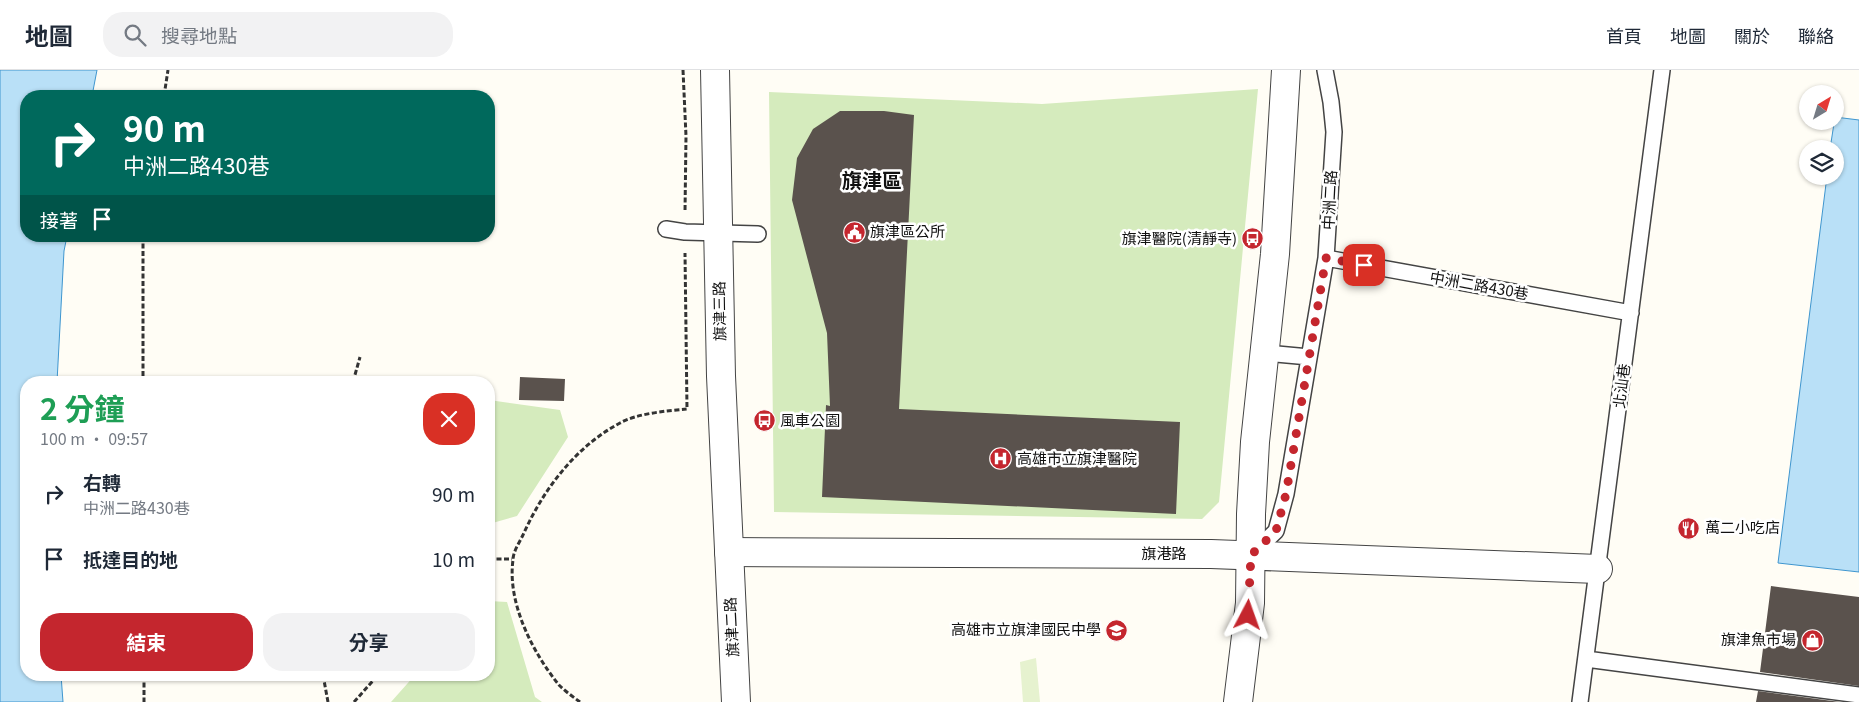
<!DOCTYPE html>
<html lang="zh-TW">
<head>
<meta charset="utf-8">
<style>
  body { margin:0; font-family:Georgia,"Noto Sans TC",serif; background:#f2f2f3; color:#1f2937; height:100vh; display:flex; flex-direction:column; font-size:19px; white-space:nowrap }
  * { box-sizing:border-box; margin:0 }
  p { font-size:16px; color:#747a83 }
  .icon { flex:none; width:28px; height:28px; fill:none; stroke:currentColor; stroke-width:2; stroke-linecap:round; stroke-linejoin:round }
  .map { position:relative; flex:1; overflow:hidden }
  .sheet { position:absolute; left:20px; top:306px; width:475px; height:305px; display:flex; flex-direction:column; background:#fff; border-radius:20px; box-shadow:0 1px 4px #0004 }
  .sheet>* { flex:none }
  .top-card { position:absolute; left:20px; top:20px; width:475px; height:152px; border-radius:20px; box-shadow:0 1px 4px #0004; background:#00695c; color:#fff; overflow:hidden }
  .needle { width:32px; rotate:38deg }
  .controls { position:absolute; left:1799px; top:15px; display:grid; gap:10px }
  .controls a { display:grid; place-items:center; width:45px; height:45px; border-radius:50%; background:#fff; box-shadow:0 1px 4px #0004; font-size:25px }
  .pin { position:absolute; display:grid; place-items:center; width:42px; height:42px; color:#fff; margin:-21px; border-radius:10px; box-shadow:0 2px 8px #0006 }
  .me { position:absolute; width:55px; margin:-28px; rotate:4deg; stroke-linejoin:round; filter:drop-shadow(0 0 4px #0008) }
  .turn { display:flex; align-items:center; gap:18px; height:105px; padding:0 20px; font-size:22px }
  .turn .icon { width:65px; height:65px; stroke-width:2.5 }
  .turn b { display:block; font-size:35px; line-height:42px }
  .then { display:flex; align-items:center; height:48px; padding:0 20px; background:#0003; gap:10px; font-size:19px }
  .round { display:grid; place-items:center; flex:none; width:52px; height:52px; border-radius:20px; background:#f2f2f3 }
  .overview { display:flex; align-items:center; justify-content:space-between; height:85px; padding:0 20px }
  h1 { font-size:30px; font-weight:700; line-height:38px; color:#1e9e55 }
  .action { display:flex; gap:10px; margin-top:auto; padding:10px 20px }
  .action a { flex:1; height:58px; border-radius:20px; background:#c4262e; color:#fff; font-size:20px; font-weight:700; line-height:58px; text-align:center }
  .action a+a { background:#f2f2f3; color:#1f2937 }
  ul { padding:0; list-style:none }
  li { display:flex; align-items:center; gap:15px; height:65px; padding:0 20px }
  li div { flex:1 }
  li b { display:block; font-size:19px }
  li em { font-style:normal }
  header { display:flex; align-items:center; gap:30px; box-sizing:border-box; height:70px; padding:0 25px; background:#fff; border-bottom:1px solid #e0e1e3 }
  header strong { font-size:24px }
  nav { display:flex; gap:28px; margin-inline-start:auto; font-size:18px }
  .search { width:350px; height:45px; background:#f2f2f3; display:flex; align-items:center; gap:12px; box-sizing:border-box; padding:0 18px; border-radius:20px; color:#747a83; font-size:19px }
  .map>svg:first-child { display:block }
</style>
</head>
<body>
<header>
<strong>地圖</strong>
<div class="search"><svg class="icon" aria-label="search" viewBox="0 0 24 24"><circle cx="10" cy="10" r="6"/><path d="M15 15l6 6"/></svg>搜尋地點</div>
<nav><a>首頁</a><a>地圖</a><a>關於</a><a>聯絡</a></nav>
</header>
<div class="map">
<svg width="1859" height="632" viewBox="0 0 1859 632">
  <rect width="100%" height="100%" fill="#fffdf5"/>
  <path fill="#d5ebbd" d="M1258,19L1219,432L1202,449L774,442L769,22L1042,34Z
    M489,330L560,340L568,367L517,446L489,454Z
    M489,531L507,532L535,627L542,632H391L415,605H489Z"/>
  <path fill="#e6f2cf" d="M1036,588L1040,632H1023L1020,592Z"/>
  <path fill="#b9e0f7" stroke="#3f96cf" d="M0,0H97L92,26H26V166H67L64,181L57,312H26V605H61L63,632H0Z
    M1835,47L1859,50V502L1778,493L1827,106H1835V79H1830Z"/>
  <path fill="#5a524d" d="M840,41H884L914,45L899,339L1180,352L1176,444L822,427L826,335L830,336L827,263L792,130L797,88L813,59Z
    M520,307L565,309L564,331L519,330Z
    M1771,516L1859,527V616L1760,602Z
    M1758,621L1840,632H1756Z"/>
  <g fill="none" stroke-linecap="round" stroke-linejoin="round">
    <defs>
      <path id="service" d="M666,159L685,162L758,164
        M1326,188L1631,243
        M1266,283L1309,287
        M1251,485L1276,461L1286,424L1326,188L1334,62L1331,32L1325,0
        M1586,589L1859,625
        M1580,632L1662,0"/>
      <path id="minor" d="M729,482L1211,484L1598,499"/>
      <path id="tertiary" d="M715,0L721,306L736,632
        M1238,632L1250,533L1251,444L1255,372L1275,184L1286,0"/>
    </defs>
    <use href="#service" stroke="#444" stroke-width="18"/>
    <use href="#minor" stroke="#444" stroke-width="30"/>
    <use href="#tertiary" stroke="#444" stroke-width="30"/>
    <path stroke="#333" stroke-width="3" stroke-dasharray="5 2.5" stroke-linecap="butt" d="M683,0L686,66L685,142
      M164,26L168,0
      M143,166V312
      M353,312L360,287
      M489,489H512
      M144,605V632
      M323,605L328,632
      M354,632L378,605
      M580,632C573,627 565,621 559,615C533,583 507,533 513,490C513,482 519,473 523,465C543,420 575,377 620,353C638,343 667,341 687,339L685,183"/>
    <use href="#service" stroke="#fff" stroke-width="15"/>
    <use href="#minor" stroke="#fff" stroke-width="28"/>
    <use href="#tertiary" stroke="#fff" stroke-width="28"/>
  </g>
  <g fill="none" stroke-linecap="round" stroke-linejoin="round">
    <path stroke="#c4262e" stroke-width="9" stroke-dasharray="0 16.2" d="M1248,545L1251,485L1276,461L1286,424L1326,188L1364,195"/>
  </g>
  <defs>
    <symbol id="civic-disc" viewBox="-11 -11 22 22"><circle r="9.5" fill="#c4262e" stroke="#fff"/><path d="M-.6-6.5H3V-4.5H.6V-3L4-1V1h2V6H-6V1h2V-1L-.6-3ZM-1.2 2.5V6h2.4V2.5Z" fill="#fff"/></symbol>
    <symbol id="bus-disc" viewBox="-11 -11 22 22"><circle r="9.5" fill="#c4262e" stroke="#fff"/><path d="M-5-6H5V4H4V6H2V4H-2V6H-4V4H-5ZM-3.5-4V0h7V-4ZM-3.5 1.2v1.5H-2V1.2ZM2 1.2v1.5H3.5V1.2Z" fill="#fff"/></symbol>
    <symbol id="hospital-disc" viewBox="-11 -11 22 22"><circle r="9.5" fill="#c4262e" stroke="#fff"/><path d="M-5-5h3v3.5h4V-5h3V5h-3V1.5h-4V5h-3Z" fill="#fff"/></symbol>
    <symbol id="restaurant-disc" viewBox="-11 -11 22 22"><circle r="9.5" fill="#c4262e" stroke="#fff"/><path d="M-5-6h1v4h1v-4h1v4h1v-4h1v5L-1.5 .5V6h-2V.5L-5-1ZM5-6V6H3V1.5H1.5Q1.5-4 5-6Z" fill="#fff"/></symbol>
    <symbol id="school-disc" viewBox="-11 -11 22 22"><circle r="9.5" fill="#c4262e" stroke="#fff"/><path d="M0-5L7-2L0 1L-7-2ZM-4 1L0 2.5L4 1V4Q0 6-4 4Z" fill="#fff"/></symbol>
    <symbol id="shop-disc" viewBox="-11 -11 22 22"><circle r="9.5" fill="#c4262e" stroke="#fff"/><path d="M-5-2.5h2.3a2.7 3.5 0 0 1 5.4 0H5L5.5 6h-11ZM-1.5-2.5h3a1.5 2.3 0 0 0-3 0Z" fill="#fff"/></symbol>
  </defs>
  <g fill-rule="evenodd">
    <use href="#civic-disc" x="842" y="150" width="25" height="25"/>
    <use href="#bus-disc" x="1240" y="156" width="25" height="25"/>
    <use href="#bus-disc" x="752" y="338" width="25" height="25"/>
    <use href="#hospital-disc" x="988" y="376" width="25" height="25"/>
    <use href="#restaurant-disc" x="1676" y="446" width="25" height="25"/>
    <use href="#school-disc" x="1104" y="548" width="25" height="25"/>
    <use href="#shop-disc" x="1800" y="558" width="25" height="25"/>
  </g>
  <g text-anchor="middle" stroke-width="5" stroke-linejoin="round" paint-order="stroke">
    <g font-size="15" fill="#111" stroke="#fff">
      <text transform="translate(1330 130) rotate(-87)" y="5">中洲二路</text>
      <text transform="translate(1479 216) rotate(10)" y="5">中洲二路430巷</text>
      <text transform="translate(720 241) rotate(-91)" y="5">旗津三路</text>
      <text transform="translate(1622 316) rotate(-83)" y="5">北汕巷</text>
      <text x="1164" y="489">旗港路</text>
      <text transform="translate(732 557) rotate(-93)" y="5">旗津二路</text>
    </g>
    <g font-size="15" fill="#111" stroke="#fff" text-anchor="start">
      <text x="870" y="167">旗津區公所</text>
      <text x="1237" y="174" text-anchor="end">旗津醫院(清靜寺)</text>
      <text x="780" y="356">風車公園</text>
      <text x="1017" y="394">高雄市立旗津醫院</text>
      <text x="1705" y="463">萬二小吃店</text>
      <text x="1101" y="565" text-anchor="end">高雄市立旗津國民中學</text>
      <text x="1796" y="575" text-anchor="end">旗津魚市場</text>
    </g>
    <g font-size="20" font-weight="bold" fill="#111" stroke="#fff">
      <text x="872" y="118">旗津區</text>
    </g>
  </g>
</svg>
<div class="controls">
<a><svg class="needle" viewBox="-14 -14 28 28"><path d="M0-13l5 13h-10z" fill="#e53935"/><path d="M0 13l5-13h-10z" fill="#747a83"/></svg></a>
<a><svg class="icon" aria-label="layers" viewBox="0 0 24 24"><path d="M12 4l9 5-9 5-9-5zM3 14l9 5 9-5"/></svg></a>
</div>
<div class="pin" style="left:1364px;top:195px;background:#d93025"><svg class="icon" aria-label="arrive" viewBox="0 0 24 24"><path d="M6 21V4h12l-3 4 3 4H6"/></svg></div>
<svg class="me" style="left:1248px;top:545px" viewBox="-20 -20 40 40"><path d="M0-17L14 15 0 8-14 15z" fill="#c4262e" stroke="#fff" stroke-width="4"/></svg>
<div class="top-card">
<div class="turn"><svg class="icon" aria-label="right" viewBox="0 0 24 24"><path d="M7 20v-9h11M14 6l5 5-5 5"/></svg><div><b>90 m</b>中洲二路430巷</div></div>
<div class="then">接著<svg class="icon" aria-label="arrive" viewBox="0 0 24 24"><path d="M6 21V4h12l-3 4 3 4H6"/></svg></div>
</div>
<section class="sheet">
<div class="overview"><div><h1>2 分鐘</h1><p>100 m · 09:57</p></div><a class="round" style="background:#d93025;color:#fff"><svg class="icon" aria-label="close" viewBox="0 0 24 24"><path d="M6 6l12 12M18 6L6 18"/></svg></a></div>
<ul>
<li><svg class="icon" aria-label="right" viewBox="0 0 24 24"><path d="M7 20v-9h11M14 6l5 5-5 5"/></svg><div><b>右轉</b><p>中洲二路430巷</p></div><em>90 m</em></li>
<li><svg class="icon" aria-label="arrive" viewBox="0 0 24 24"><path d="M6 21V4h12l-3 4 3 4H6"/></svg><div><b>抵達目的地</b></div><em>10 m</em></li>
</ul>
<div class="action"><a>結束</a><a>分享</a></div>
</section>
</div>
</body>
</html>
